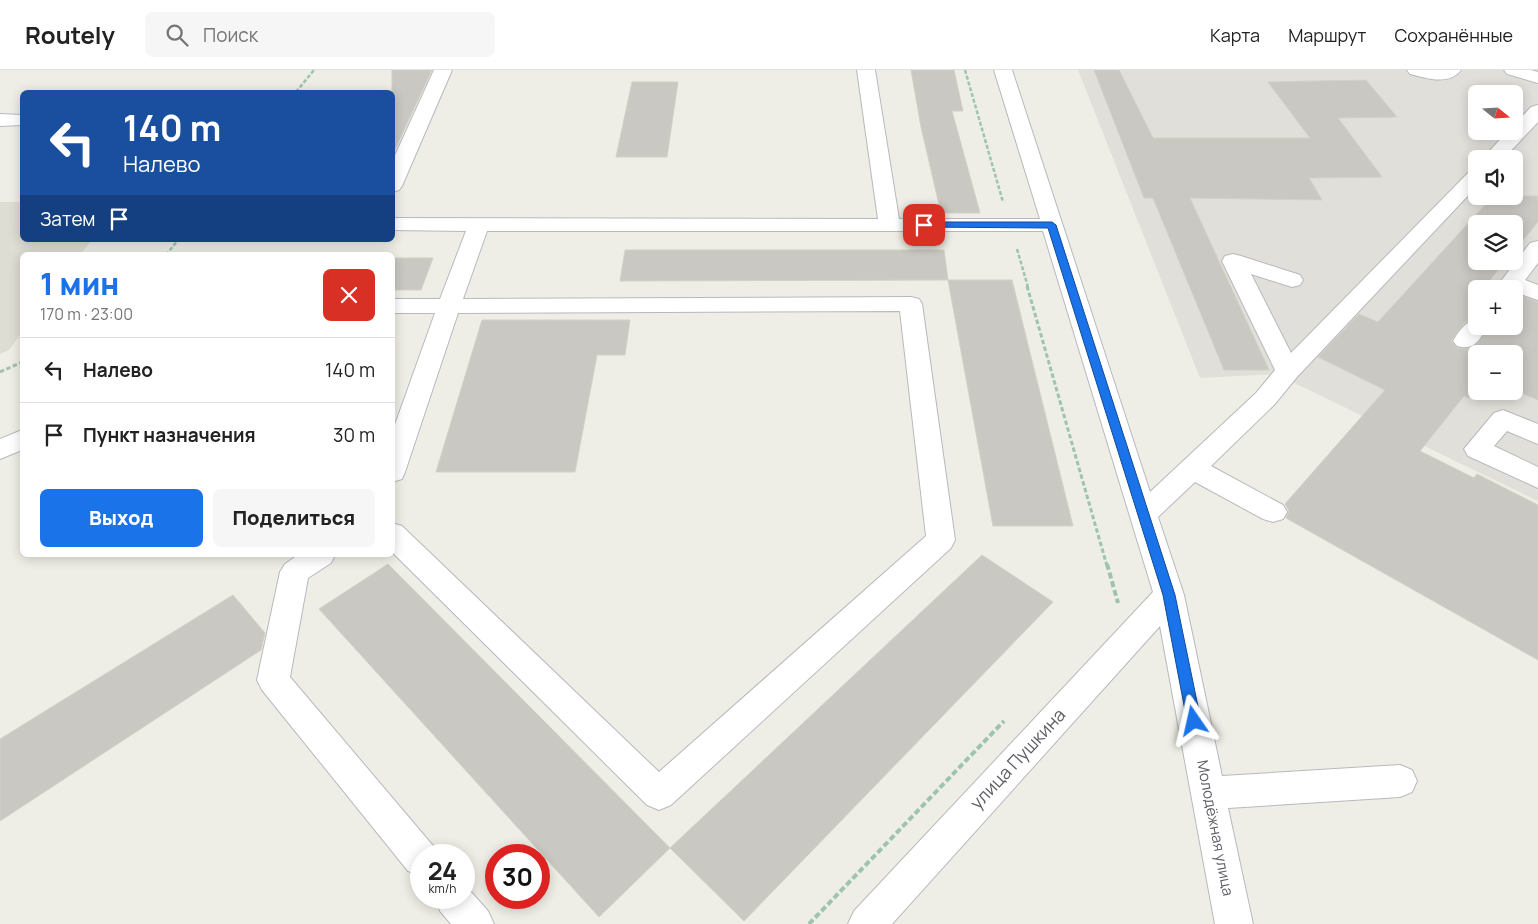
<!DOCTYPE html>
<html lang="ru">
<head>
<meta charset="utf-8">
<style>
  body { margin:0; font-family:Manrope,sans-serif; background:#f6f6f6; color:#222; height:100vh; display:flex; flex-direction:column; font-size:19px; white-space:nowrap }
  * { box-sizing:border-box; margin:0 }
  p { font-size:16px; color:#767676 }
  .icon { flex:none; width:28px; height:28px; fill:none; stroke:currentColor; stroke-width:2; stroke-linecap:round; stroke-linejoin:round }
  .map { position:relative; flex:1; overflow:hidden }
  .side { position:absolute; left:20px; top:182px; width:375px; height:305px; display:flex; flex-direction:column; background:#fff; border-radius:8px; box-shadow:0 2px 12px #0003 }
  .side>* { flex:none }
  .guide { position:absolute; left:20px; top:20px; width:375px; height:152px; border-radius:8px; box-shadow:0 2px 12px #0003; background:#1a4fa0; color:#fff; overflow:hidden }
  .needle { width:32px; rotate:108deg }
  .buttons { position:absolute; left:1468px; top:15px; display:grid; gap:10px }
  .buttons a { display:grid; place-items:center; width:55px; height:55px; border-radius:8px; background:#fff; box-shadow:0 2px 12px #0003; font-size:25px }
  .speed { position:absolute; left:410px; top:774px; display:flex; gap:10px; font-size:25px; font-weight:700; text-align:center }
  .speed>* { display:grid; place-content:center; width:65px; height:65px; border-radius:50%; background:#fff; box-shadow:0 2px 12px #0003; line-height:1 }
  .speed small { font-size:12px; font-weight:400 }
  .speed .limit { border:8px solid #d22; background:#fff; color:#111 }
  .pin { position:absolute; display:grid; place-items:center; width:42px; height:42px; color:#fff; margin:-21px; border-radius:10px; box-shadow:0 2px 8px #0006 }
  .me { position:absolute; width:55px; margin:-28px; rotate:349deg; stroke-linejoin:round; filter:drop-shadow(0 0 4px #0008) }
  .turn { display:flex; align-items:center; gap:18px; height:105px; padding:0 20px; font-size:22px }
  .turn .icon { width:65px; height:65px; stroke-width:2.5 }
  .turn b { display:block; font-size:35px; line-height:42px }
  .then { display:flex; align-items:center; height:48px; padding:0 20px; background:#0003; gap:10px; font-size:19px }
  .round { display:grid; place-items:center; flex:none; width:52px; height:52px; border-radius:8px; background:#f6f6f6 }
  .headline { display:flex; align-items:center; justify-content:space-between; height:85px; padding:0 20px }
  h1 { font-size:30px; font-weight:800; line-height:38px; color:#1a73e8 }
  .action { display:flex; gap:10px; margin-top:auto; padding:10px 20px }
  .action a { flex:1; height:58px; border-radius:8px; background:#1a73e8; color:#fff; font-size:20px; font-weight:800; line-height:58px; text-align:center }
  .action a+a { background:#f6f6f6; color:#222 }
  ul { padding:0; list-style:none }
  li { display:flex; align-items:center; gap:15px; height:65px; padding:0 20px; border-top:1px solid #e0e0e0 }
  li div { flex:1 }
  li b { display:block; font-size:19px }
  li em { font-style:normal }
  header { display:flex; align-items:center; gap:30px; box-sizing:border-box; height:70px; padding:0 25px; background:#fff; border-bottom:1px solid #e0e0e0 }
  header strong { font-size:24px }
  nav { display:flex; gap:28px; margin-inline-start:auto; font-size:18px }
  .search { width:350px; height:45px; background:#f6f6f6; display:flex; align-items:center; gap:12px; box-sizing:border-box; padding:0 18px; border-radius:8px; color:#767676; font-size:19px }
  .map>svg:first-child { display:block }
</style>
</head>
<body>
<header>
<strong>Routely</strong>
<div class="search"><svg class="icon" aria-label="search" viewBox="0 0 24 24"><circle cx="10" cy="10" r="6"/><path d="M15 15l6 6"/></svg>Поиск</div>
<nav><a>Карта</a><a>Маршрут</a><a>Сохранённые</a></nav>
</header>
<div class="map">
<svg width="1538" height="854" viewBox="0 0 1538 854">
  <rect width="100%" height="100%" fill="#eeeee6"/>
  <path fill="#e0dfda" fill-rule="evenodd" d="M1078,0H1538V431L1276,304L1200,308ZM1476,24H1514V61H1476ZM1476,89H1514V126H1476ZM1476,154H1514V191H1476ZM1476,219H1514V256H1476ZM1476,284H1514V321H1476Z"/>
  <path fill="#deddd4" d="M0,132H22V170H92L80,185H22V262L9,280L0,284Z"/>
  <path fill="#cac8c2" stroke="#d2d1c5" d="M392,0H432L392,86Z
    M911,0H954L963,41H952L980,143H941L921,57Z
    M1094,0H1119L1153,68H1310L1268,12L1366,10L1397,47L1338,48L1382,107L1309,108L1322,130L1190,128L1269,300H1224L1153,128H1144Z
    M632,12H678L667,87H616Z
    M1493,126H1538V152L1514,181V154H1476V191H1505L1490,210L1497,213L1493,219H1476V247L1464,253L1451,271L1457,278L1469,279L1477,274L1490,256H1514V226L1516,224L1538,232V330L1514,320V284H1476V319L1469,328L1464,326L1420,381L1474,408L1477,404L1538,435V590L1286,448L1289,441L1285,434L1385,320L1318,287L1359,244L1378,252Z
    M625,180H944L948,210L620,211Z
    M392,188H433L421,220H392Z
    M948,210H1012L1073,456H993Z
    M482,250H630L625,285H597L575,402H436Z
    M982,485L1053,532L744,851L670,778Z
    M388,494L670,778L599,847L319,539Z
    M233,525L265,563L261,580L0,751V669Z"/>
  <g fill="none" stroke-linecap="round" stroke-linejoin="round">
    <defs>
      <path id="minor" d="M434,0H452L402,116L399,120L392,122V92Z
        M857,0H875L899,149H1040L994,0H1012L1150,422L1256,323L1275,300L1222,191L1225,186L1233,184L1241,186L1300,205L1303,210L1300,215L1292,217L1251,204L1291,283L1469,102L1476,100V117L1297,307L1274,335L1211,396L1283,435L1287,442L1283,449L1273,452L1263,449L1195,412L1158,447L1184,525L1222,706L1400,695L1412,700L1417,711L1412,722L1400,727L1228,738L1253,854H1215L1160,556L892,854H848L854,841L1153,522L1043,161H487L463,229L911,227L919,229L922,234L955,470L951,478L671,735L659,740L647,735L392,482V453L402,456L659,702L926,466L900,241L458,243L405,402L402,409L392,412V363L435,243H392V229H440L466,161L392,160V148L878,149Z
        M1407,0H1461C1449,16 1426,8 1410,4Z
        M1504,0H1531L1538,2V13L1507,4Z
        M1538,35V52L1503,89H1482L1508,61H1514V55L1531,37Z
        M0,44L22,45V55L0,56Z
        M1538,171V193L1525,210L1538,215V230L1515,222L1514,224V219H1495L1530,173Z
        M1476,249V256H1488C1479,270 1475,281 1457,276L1453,271C1459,261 1465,252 1476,249Z
        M1503,340L1538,354V374L1507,361L1494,376L1538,397V418L1468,386L1464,379L1494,343Z
        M22,360V380L0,389V369Z
        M298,485H335L331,493L308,508L290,607L434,777L437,785H421V806L408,801L262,620L257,610L280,502L285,494Z
        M464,814L488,841L494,854H451L440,841L435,828H464Z"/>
    </defs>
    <use href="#minor" stroke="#b8b9be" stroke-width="2"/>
    <path stroke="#9ec4b0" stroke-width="2.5" stroke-dasharray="4 2" stroke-linecap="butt" d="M965,0L1003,132
      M296,22L314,0
      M1017,179L1028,217
      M166,185L178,170"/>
    <path stroke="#9ec4b0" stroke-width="3" stroke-dasharray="4.5 2.5" stroke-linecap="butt" d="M1027,216L1107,496
      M0,302L22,292"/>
    <path stroke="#9ec4b0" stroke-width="4" stroke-dasharray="6 3" stroke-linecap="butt" d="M1107,494L1118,533
      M809,854L1004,651"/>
    <use href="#minor" fill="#fff" fill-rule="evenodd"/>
  </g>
  <path fill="#1a73e8" stroke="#114b97" d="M924,152H1052L1056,155L1175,525L1201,651L1199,655L1194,657L1189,655L1187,651L1163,525L1048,158L921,157L919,155Z"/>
  <g text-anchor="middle" stroke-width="4" stroke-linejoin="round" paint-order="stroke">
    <g font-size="15" fill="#5d5f65" stroke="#fff">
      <text transform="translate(1215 758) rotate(79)" y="5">Молодёжная улица</text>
    </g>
    <g font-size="18" fill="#5d5f65" stroke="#fff">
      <text transform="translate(1018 689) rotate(-47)" y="6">улица Пушкина</text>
    </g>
  </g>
</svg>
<div class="buttons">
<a><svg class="needle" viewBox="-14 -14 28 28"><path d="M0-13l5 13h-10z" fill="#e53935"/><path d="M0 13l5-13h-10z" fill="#767676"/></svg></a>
<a><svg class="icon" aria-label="sound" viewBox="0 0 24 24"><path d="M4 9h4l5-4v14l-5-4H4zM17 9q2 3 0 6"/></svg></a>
<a><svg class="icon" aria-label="layers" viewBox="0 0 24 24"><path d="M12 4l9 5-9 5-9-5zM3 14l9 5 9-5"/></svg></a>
<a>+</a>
<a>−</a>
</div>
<div class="speed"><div>24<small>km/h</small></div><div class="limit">30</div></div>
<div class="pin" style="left:924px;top:155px;background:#d93025"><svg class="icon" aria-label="arrive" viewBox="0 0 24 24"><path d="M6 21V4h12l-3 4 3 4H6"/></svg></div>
<svg class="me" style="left:1194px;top:651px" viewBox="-20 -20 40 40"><path d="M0-17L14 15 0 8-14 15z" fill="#1a73e8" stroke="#fff" stroke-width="4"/></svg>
<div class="guide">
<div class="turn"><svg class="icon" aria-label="left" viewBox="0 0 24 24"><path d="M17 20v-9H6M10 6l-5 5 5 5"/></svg><div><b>140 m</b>Налево</div></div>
<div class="then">Затем<svg class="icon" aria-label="arrive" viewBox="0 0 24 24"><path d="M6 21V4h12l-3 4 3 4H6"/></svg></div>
</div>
<section class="side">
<div class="headline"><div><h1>1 мин</h1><p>170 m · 23:00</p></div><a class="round" style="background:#d93025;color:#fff"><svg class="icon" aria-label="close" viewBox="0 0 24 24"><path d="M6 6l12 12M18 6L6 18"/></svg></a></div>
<ul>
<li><svg class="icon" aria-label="left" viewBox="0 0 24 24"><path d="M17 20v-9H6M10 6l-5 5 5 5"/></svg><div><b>Налево</b></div><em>140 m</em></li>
<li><svg class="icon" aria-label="arrive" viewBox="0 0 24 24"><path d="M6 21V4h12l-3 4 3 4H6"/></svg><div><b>Пункт назначения</b></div><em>30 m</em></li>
</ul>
<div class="action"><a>Выход</a><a>Поделиться</a></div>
</section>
</div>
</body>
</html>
